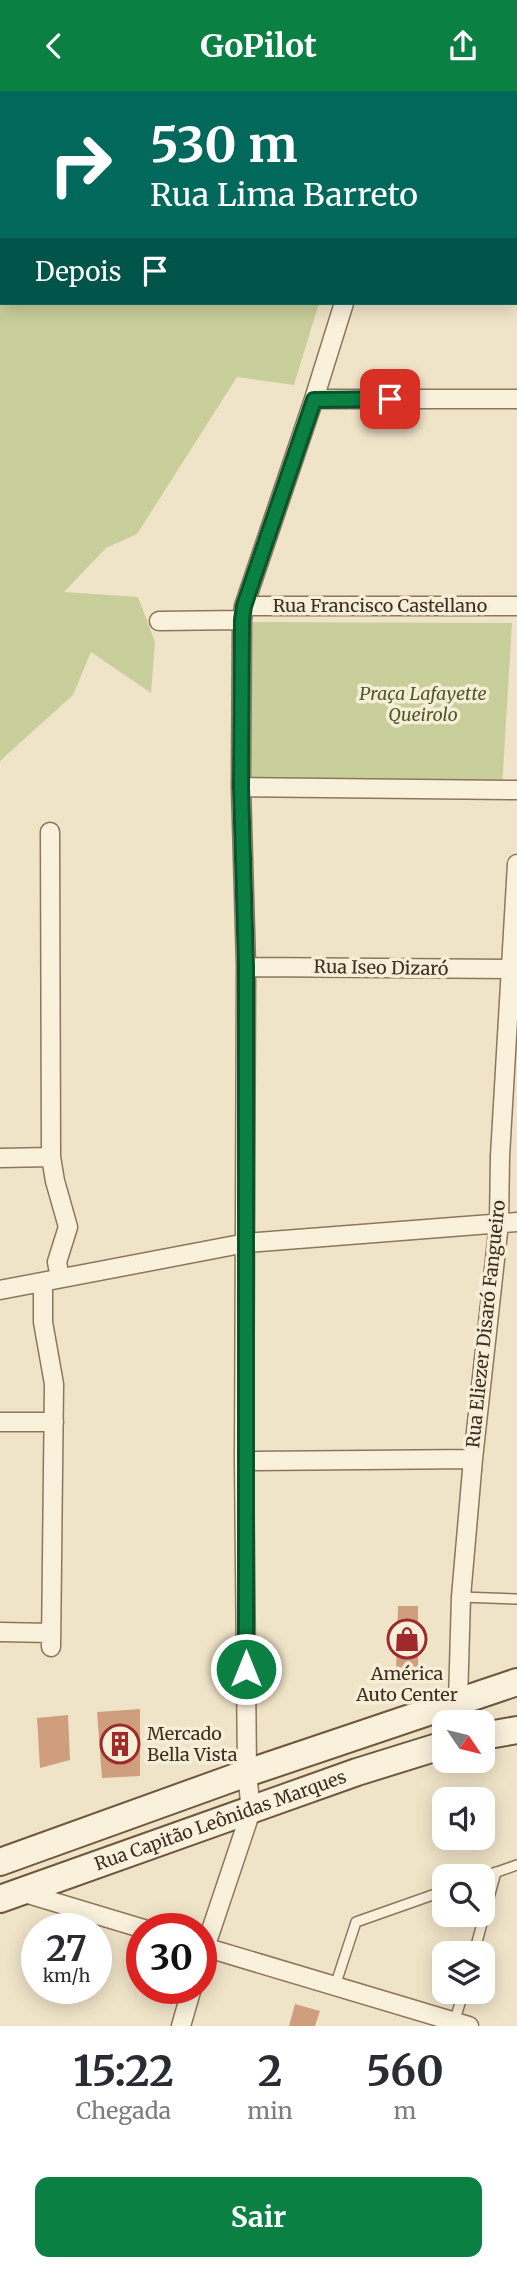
<!DOCTYPE html>
<html lang="pt">
<head>
<meta charset="utf-8">
<style>
  body { margin:0; font-family:Merriweather,serif; background:#f7f7f7; color:#2b2b33; height:100vh; display:flex; flex-direction:column; font-size:26px; white-space:nowrap }
  * { box-sizing:border-box; margin:0 }
  p { font-size:23px; color:#7c7c81 }
  .icon { flex:none; width:38px; height:38px; fill:none; stroke:currentColor; stroke-width:2; stroke-linecap:round; stroke-linejoin:round }
  .map { position:relative; height:1935px; overflow:hidden }
  .details { display:flex; flex-direction:column; background:#fff; flex:1 }
  .details>* { flex:none }
  .guide { position:absolute; left:0px; top:0px; width:518px; height:214px; box-shadow:0 4px 18px #0003; background:#00695c; color:#fff; overflow:hidden }
  .needle { width:46px; rotate:125deg }
  .controls { position:absolute; left:432px; top:1619px; display:grid; gap:14px }
  .controls a { display:grid; place-items:center; width:63px; height:63px; border-radius:14px; background:#fff; box-shadow:0 4px 18px #0003; font-size:35px }
  .speed { position:absolute; left:21px; top:1822px; display:flex; gap:14px; font-size:35px; font-weight:700; text-align:center }
  .speed>* { display:grid; place-content:center; width:91px; height:91px; border-radius:50%; background:#fff; box-shadow:0 4px 18px #0003; line-height:1 }
  .speed small { font-size:18px; font-weight:400 }
  .speed .limit { border:10px solid #d22; background:#fff; color:#111 }
  .pin { position:absolute; display:grid; place-items:center; width:60px; height:60px; color:#fff; margin:-30px; border-radius:14px; box-shadow:0 4px 10px #0006 }
  .me { position:absolute; width:77px; margin:-38px; rotate:0deg; stroke-linejoin:round; filter:drop-shadow(0 0 5px #0008) }
  .turn { display:flex; align-items:center; gap:24px; height:147px; padding:0 35px; font-size:32px }
  .turn .icon { width:91px; height:91px; stroke-width:2.5 }
  .turn b { display:block; font-size:49px; line-height:60px }
  .then { display:flex; align-items:center; height:66px; padding:0 35px; background:#0003; gap:14px; font-size:26px }
  .eta { display:flex; justify-content:space-evenly; align-items:center; height:119px; text-align:center }
  .eta b { font-size:42px; font-weight:700; line-height:49px }
  .cta { display:flex; gap:14px; margin-top:auto; padding:14px 35px }
  .cta a { flex:1; height:80px; border-radius:14px; background:#0b8043; color:#fff; font-size:28px; font-weight:700; line-height:80px; text-align:center }
  header { display:flex; justify-content:space-between; align-items:center; height:91px; padding:0 35px; background:#0b8043; color:#fff; font-size:32px; font-weight:700 }
  .map>svg:first-child { display:block }
</style>
</head>
<body>
<header><svg class="icon" aria-label="back" viewBox="0 0 24 24"><path d="M15 5l-7 7 7 7"/></svg>GoPilot<svg class="icon" aria-label="share" viewBox="0 0 24 24"><path d="M12 15V3M7 8l5-5 5 5M5 13v7h14v-7"/></svg></header>
<div class="map">
<svg width="517" height="1935" viewBox="0 0 517 1935">
  <rect width="100%" height="100%" fill="#f0e4c8"/>
  <path fill="#c9cf9b" d="M2,111V212H319L294,294L237,286L137,443L106,457L64,501L138,506L155,551L151,602L91,561L73,604L0,670V112Z
    M251,531L512,532L502,698L252,689Z"/>
  <path fill="#cf9f7d" d="M398,1515H418V1582H396Z
    M140,1618V1685L102,1687L97,1621Z
    M68,1624L70,1669L40,1677L37,1627Z
    M295,1913L320,1920L315,1935H289Z"/>
  <g fill="none" stroke-linecap="round" stroke-linejoin="round">
    <defs>
      <path id="service" d="M461,1506L517,1508
        M483,1786L517,1774
        M474,1862L496,1781
        M335,1895L356,1831L444,1800
        M454,1931L464,1900"/>
      <path id="minor" d="M144,2L146,0
        M406,2L407,0
        M0,83L2,82
        M314,308H517
        M244,515H517
        M159,530L242,529
        M241,696L517,699
        M50,741L51,1066L55,1090L68,1136L57,1171L60,1187
        M246,876L517,878
        M0,1067L51,1066
        M43,1191V1231L54,1293L51,1556
        M0,1199L246,1152L517,1131
        M0,1331H54
        M244,1370L473,1368
        M0,1541L51,1542
        M458,1610L461,1506L473,1368L499,1132L500,1065L517,773
        M21,1801L144,1838
        M201,1855L469,1935
        M201,1869L251,1720L247,1682L244,1370L246,876L241,696L242,529L244,515L314,308L344,212
        M181,1935L192,1897"/>
      <g id="secondary">
        <path d="M483,1645L517,1639"/>
        <path d="M0,1771L247,1682L517,1591"/>
        <path id="s1" d="M0,1808L357,1681L444,1654"/>
      </g>
    </defs>
    <use href="#service" stroke="#8d765c" stroke-width="12"/>
    <use href="#minor" stroke="#8d765c" stroke-width="21"/>
    <use href="#secondary" stroke="#6f573f" stroke-width="30"/>
    <use href="#service" stroke="#faf1dc" stroke-width="9"/>
    <use href="#minor" stroke="#faf1dc" stroke-width="18"/>
    <use href="#secondary" stroke="#faf1dc" stroke-width="26"/>
  </g>
  <g fill="none" stroke-linecap="round" stroke-linejoin="round">
    <defs>
      <path id="route" d="M246,1578V876L241,696L242,529L244,515L314,309L390,308"/>
    </defs>
    <use href="#route" stroke="#07532c" stroke-width="18"/>
    <use href="#route" stroke="#0b8043" stroke-width="12"/>
  </g>
  <defs>
    <symbol id="shop-ring" viewBox="-11 -11 22 22"><circle r="9.5" fill="#f7eed8" stroke="#9e2a2b" stroke-width="1.5"/><path d="M-5-2.5h2.3a2.7 3.5 0 0 1 5.4 0H5L5.5 6h-11ZM-1.5-2.5h3a1.5 2.3 0 0 0-3 0Z" fill="#9e2a2b"/></symbol>
    <symbol id="building-ring" viewBox="-11 -11 22 22"><circle r="9.5" fill="#f7eed8" stroke="#9e2a2b" stroke-width="1.5"/><path d="M-4-6H4V6H1V3H-1V6H-4ZM-2.5-4.3h1.7v1.8h-1.7ZM.8-4.3h1.7v1.8H.8ZM-2.5-1h1.7V.8h-1.7ZM.8-1h1.7V.8H.8Z" fill="#9e2a2b"/></symbol>
  </defs>
  <g fill-rule="evenodd">
    <use href="#shop-ring" x="385" y="1526" width="44" height="44"/>
    <use href="#building-ring" x="98" y="1631" width="44" height="44"/>
  </g>
  <g text-anchor="middle" stroke-width="7" stroke-linejoin="round" paint-order="stroke">
    <g font-size="18" fill="#3d2e20" stroke="#f7eed8">
      <text x="380" y="521">Rua Francisco Castellano</text>
      <text transform="translate(381 877) rotate(1)" y="6">Rua Iseo Dizaró</text>
      <text transform="translate(486 1233) rotate(-84)" y="6">Rua Eliezer Disaró Fangueiro</text>
      <text dy="6" stroke="none"><textPath href="#s1" startOffset="234">Rua Capitão Leônidas Marques</textPath></text>
    </g>
    <g font-size="18" font-style="italic" fill="#4d5a26" stroke="#f7eed8">
      <text x="423" y="609">Praça Lafayette<tspan x="423" dy="21">Queirolo</tspan></text>
    </g>
    <g font-size="18" fill="#3d2e20" stroke="#f7eed8">
      <text x="407" y="1589">América<tspan x="407" dy="21">Auto Center</tspan></text>
      <text x="147" y="1649" text-anchor="start">Mercado<tspan x="147" dy="21">Bella Vista</tspan></text>
    </g>
  </g>
</svg>
<div class="controls">
<a><svg class="needle" viewBox="-14 -14 28 28"><path d="M0-13l5 13h-10z" fill="#e53935"/><path d="M0 13l5-13h-10z" fill="#7c7c81"/></svg></a>
<a><svg class="icon" aria-label="sound" viewBox="0 0 24 24"><path d="M4 9h4l5-4v14l-5-4H4zM17 9q2 3 0 6"/></svg></a>
<a><svg class="icon" aria-label="search" viewBox="0 0 24 24"><circle cx="10" cy="10" r="6"/><path d="M15 15l6 6"/></svg></a>
<a><svg class="icon" aria-label="layers" viewBox="0 0 24 24"><path d="M12 4l9 5-9 5-9-5zM3 14l9 5 9-5"/></svg></a>
</div>
<div class="speed"><div>27<small>km/h</small></div><div class="limit">30</div></div>
<div class="pin" style="left:390px;top:308px;background:#d93025"><svg class="icon" aria-label="arrive" viewBox="0 0 24 24"><path d="M6 21V4h12l-3 4 3 4H6"/></svg></div>
<svg class="me" style="left:246px;top:1578px" viewBox="-20 -20 40 40"><circle r="17" fill="#0b8043" stroke="#fff" stroke-width="3"/><path d="M0-11L8 9 0 5-8 9z" fill="#fff"/></svg>
<div class="guide">
<div class="turn"><svg class="icon" aria-label="right" viewBox="0 0 24 24"><path d="M7 20v-9h11M14 6l5 5-5 5"/></svg><div><b>530 m</b>Rua Lima Barreto</div></div>
<div class="then">Depois<svg class="icon" aria-label="arrive" viewBox="0 0 24 24"><path d="M6 21V4h12l-3 4 3 4H6"/></svg></div>
</div>
</div>
<section class="details">
<div class="eta">
<div><b>15:22</b><p>Chegada</p></div>
<div><b>2</b><p>min</p></div>
<div><b>560</b><p>m</p></div>
</div>
<div class="cta"><a>Sair</a></div>
</section>
</body>
</html>
